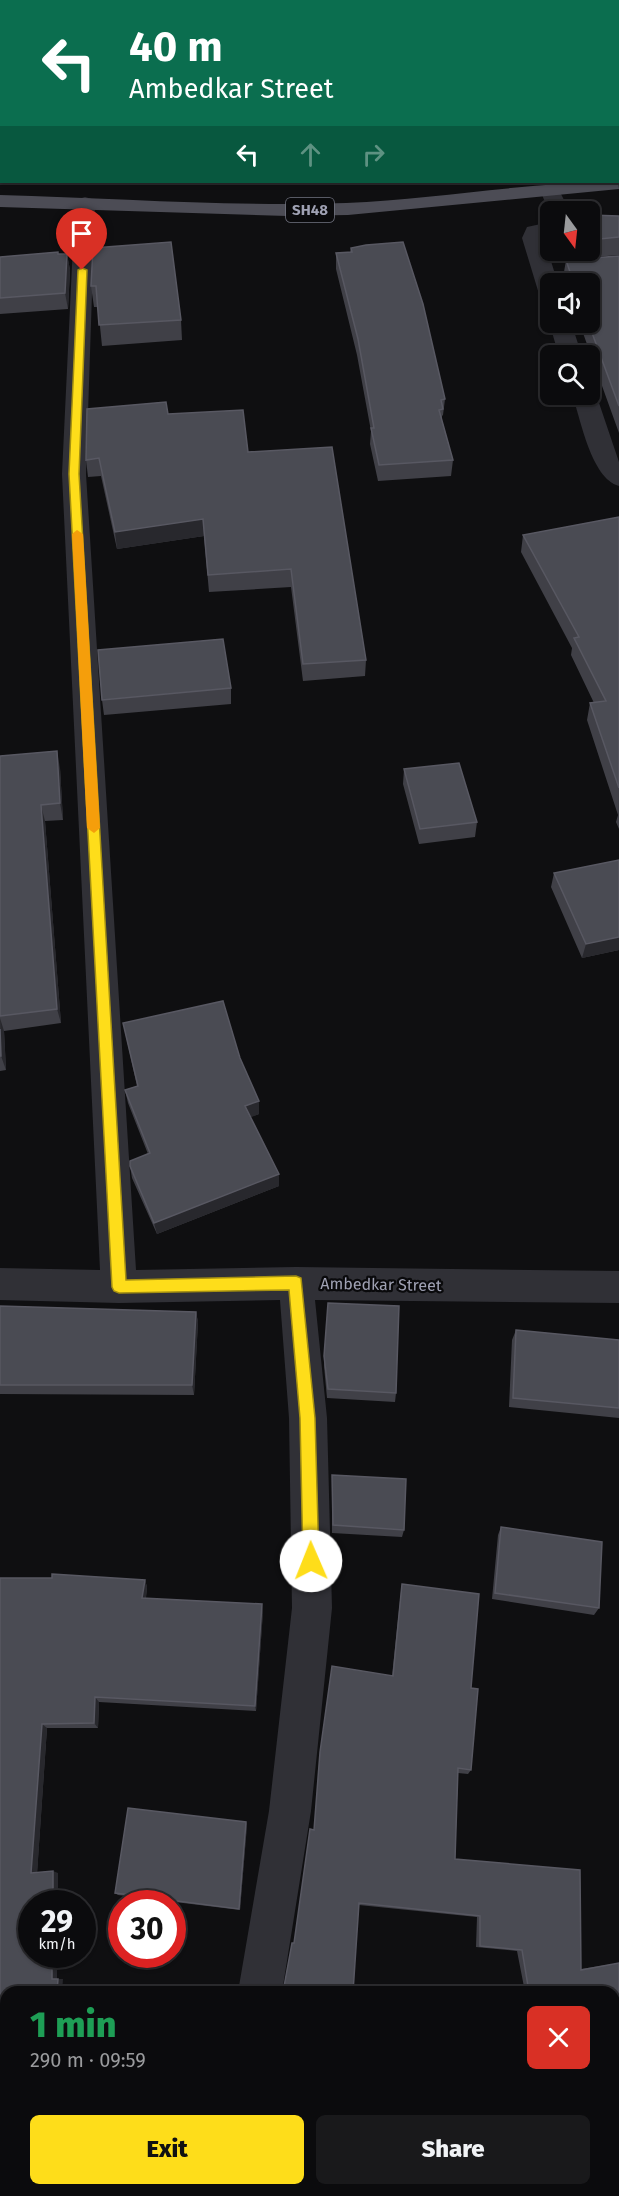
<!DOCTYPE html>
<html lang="en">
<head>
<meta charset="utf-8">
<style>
  body { margin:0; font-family:"Fira Sans",sans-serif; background:#19191b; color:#f1f3f6; height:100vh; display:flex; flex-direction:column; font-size:22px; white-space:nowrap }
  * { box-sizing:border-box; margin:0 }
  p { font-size:20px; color:#9a9b9d }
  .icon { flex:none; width:33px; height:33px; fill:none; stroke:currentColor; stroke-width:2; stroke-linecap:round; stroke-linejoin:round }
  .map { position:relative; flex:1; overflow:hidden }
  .drawer { position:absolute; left:0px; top:1986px; width:620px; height:210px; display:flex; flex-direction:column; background:#0b0b0d; border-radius:18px 18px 0 0; box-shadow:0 2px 4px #0004,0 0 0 2px #2b2b2e }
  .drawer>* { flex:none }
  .hud { position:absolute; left:0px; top:0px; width:620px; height:183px; box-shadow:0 2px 4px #0004,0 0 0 2px #2b2b2e; background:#0b6e4f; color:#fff; overflow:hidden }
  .needle { width:39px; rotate:165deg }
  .tools { position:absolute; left:540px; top:201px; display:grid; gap:12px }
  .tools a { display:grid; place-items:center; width:60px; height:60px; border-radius:9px; background:#0b0b0d; box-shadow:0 2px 4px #0004,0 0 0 2px #2b2b2e; font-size:30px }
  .speed { position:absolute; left:18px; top:1890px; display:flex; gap:12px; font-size:30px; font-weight:700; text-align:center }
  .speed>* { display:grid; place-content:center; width:78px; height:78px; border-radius:50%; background:#0b0b0d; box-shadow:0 2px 4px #0004,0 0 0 2px #2b2b2e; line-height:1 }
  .speed small { font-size:15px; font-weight:400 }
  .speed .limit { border:9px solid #d22; background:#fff; color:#111 }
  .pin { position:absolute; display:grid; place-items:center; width:51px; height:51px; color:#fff; margin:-62px -26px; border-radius:50% 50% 50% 0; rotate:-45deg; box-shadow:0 0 6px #0007 }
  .pin .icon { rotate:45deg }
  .me { position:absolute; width:66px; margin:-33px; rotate:359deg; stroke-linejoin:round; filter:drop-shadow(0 0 4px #0008) }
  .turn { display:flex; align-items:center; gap:21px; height:126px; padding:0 30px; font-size:27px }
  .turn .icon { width:78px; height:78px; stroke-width:2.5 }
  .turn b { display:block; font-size:42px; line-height:51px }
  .lanes { display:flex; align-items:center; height:57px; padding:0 30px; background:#0003; justify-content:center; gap:30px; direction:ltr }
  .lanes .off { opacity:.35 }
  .round { display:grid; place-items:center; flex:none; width:63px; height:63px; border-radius:9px; background:#19191b }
  .head { display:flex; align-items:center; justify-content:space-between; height:102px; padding:0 30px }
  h1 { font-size:36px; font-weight:800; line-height:45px; color:#1e9e55 }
  .primary-button { display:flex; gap:12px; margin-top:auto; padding:12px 30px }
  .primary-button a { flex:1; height:69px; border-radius:9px; background:#fedd1a; color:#111; font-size:24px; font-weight:800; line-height:69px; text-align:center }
  .primary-button a+a { background:#19191b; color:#f1f3f6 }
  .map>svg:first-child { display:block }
</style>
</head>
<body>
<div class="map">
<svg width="619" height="2196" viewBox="0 0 619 2196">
  <rect width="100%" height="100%" fill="#0f0f11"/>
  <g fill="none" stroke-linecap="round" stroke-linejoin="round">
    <path fill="#303036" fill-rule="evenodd" d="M618,8H619V20H618Z
      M550,184L557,186L570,212H550V214L540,190L543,186Z
      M85,197L92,199L95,203L86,474L136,1270L296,1267L619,1271V1303L315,1300L327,1418L332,1608L311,1811L282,1992H238L269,1811L292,1608L289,1418L280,1300L119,1303L0,1300V1268L100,1270L62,474L75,203L78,199Z
      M550,222V234L544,238L558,284H550V301L542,299L539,294L522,238L527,227Z
      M550,319V322H571L582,356H559L549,322Z
      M590,388L596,394L619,462V486C591,478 581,420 572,394H590Z
      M200,2190H248L246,2196H198Z"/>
    <path fill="#4c4c55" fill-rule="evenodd" d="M618,147H619V159H618Z
      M0,166H2V178H0Z
      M618,177L619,189L348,215L287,216L0,207V195C115,198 231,207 346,203C437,199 527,182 618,182Z"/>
  </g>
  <path fill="#404047" d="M0,0L2,2V90H0Z
    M590,215L619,216V255L557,260L553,250H590Z
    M550,223V243L549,238Z
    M93,248L181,320L182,340L102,346L98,307H94L91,286Z
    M351,248L445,399L443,415L442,416V420L453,460L451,476L378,481L370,444L371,431L357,355L336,269V253L350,252Z
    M67,254L70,270L68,309L0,314V257Z
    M619,256V433L579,322H590V284H565L563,278L566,260Z
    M168,414L248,452L366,660L365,676L303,681L291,587L209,592L204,536L117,549L101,476L88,477L86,460Z
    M619,517V829L616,822L618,815L587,720L590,703H594L571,655L572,648L521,552L523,535Z
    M231,688V704L104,715L102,700Z
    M0,756L60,768L63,820L45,821L61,1023L4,1031L6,1070L0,1071Z
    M404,769L477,822L475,837L419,844L403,784Z
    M619,860V950L582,958L551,887L554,873Z
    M123,1023L240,1058L259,1101V1114L250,1117L279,1186L157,1234L132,1178L130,1166L148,1154L128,1103L125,1090L137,1086Z
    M0,1306L196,1312L198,1322L194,1395L0,1394Z
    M516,1330L619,1340V1418L509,1407L512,1340Z
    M324,1356L396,1393L395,1402L327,1398L324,1366Z
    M332,1483L404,1530L402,1537L332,1533Z
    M501,1527L599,1608L594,1615L492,1599L498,1535Z
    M0,1578L145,1580L147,1587L146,1598L263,1611L256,1711L99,1702L98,1728H47L37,1873H58V1904H32V1954H57V1979H63L0,2061Z
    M402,1584L471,1688V1770L468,1774L458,1773L455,1859L581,1969L619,1963V2196H556L555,2190H614V1992H525L517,1951L476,1947L477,1917L359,1905L294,1943L314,1830L392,1676L401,1591Z
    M246,1822L247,1825L240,1910L118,1895L115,1893Z
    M6,2181V2190H115L116,2196H0V2182Z"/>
  <path fill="#28282d" d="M67,254L70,270L68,309L65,293Z
    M203,519L204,536L117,549L115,532Z
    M57,751L60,768L63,820L60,803Z
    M41,805L45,821L61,1023L57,1009Z
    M619,937V950L582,958L586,944Z
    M0,1018L4,1031L6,1070L1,1056Z
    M259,1101V1114L246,1119L245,1106Z
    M279,1174V1186L157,1234L154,1223Z
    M196,1312L198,1322L194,1395L192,1385Z
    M145,1580L147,1587L145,1604L142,1598Z
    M262,1604L263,1611L256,1711L255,1706Z
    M95,1697L99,1702L98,1728L94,1723Z
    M42,1724L47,1728L37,1875L31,1873Z
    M246,1822L247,1825L240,1910L239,1909Z
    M53,1871L58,1873V1904H53Z
    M52,1954H57V1979H52Z
    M58,1979H63L62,1992H57Z
    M111,2190H115L116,2196H111Z"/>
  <path fill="#4a4b53" stroke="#585862" stroke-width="1.5" d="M0,0H531V2H2V77H0Z
    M590,215L619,216V237L590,240Z
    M171,242L181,320L99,325L96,286H91L93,248Z
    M403,242L423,304L445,399L441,400L443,409L439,410L453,460L379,465L371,428H374L358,339L336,253L352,252L351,248L366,245Z
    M58,252V254H67L65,293L0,298V257Z
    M619,256V406L588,322H590V284H574L566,260Z
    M166,402L168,414L243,410L248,452L332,447L366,660L303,664L291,569L208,575L203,519L115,532L99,458L86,460L87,409Z
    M619,517V788L590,703L606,701L574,638L579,637L523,535Z
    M223,639L231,688L102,700L98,650Z
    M57,751L60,803L41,805L57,1009L0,1016V756Z
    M459,763L477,822L420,829L404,769Z
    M619,860V937L586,944L554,873Z
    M223,1001L240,1058L259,1101L245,1106L279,1174L154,1223L130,1166V1161L150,1153L125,1090L138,1086L123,1023Z
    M0,1029L1,1056H0Z
    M328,1303L399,1306L396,1393L328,1389L324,1356Z
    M0,1306L196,1312L192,1385H0Z
    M516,1330L619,1340V1408L513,1398Z
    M332,1475L406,1479L404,1530L333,1525Z
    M501,1527L602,1542L599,1608L495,1593Z
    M52,1574L145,1580L142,1598L262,1604L255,1706L95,1697L94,1723L42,1724L31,1873L53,1871V1904H32V1954H52V1979H58L57,1992H6V2061H0V1578H52Z
    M402,1584L479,1594L471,1688L478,1689L471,1770L458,1768L455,1859L580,1870L581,1970L619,1963V2196H560V2190H614V1992H529L522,1950L480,1946V1916L359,1903L353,1992H283L292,1943H294L310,1829L314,1830L320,1752L332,1666L393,1676Z
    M128,1808L246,1822L239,1909L115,1893Z
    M0,2185H6V2190H111V2196H0Z
    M254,2190H416L415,2196H253Z"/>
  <path fill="#fedd1a" stroke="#a59011" stroke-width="1.5" d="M82,268L87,270L79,474L126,1280L296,1276L301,1278L315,1418L319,1561L317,1566L311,1569L305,1566L303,1561L300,1418L289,1290L119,1293L114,1291L112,1287L69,474L78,270Z"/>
  <path fill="#f59e0b" d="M77,530L83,534L100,828L94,833L87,828L72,534Z"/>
  <g text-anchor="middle" stroke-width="4.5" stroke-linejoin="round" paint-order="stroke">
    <rect fill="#0a0a0c" stroke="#727481" stroke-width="1.5" x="286" y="198" width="48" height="24" rx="4.5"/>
    <g font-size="15" font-weight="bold" fill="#9fa1b3">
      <text x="310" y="215">SH48</text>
    </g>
    <g font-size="16" fill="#9fa1b3" stroke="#0a0a0c">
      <text transform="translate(381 1284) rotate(1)" y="6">Ambedkar Street</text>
    </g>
  </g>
</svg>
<div class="tools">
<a><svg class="needle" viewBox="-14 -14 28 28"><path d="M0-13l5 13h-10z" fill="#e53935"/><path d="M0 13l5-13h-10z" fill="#9a9b9d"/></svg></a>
<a><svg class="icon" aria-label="sound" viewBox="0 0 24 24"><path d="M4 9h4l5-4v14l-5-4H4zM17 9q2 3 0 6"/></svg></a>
<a><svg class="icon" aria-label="search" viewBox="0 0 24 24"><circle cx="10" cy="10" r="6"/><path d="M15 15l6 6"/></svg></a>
</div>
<div class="speed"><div>29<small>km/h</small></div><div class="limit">30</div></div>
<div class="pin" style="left:82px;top:270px;background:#d93025"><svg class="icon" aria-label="arrive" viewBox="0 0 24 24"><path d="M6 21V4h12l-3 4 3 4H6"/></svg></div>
<svg class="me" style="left:311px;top:1561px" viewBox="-20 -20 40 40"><circle r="19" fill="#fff"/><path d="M0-13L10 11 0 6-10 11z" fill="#fedd1a"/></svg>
<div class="hud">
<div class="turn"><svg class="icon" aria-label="left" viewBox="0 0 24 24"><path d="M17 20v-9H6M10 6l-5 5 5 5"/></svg><div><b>40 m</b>Ambedkar Street</div></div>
<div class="lanes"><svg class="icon" aria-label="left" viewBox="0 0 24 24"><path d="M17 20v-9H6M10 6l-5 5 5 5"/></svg><svg class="icon off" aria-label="ahead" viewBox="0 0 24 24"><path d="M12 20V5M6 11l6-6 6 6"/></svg><svg class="icon off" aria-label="right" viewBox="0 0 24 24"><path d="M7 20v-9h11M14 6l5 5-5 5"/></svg></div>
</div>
<section class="drawer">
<div class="head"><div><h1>1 min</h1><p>290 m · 09:59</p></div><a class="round" style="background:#d93025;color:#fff"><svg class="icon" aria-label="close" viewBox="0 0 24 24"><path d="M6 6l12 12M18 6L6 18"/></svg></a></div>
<div class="primary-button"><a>Exit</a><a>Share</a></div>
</section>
</div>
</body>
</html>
